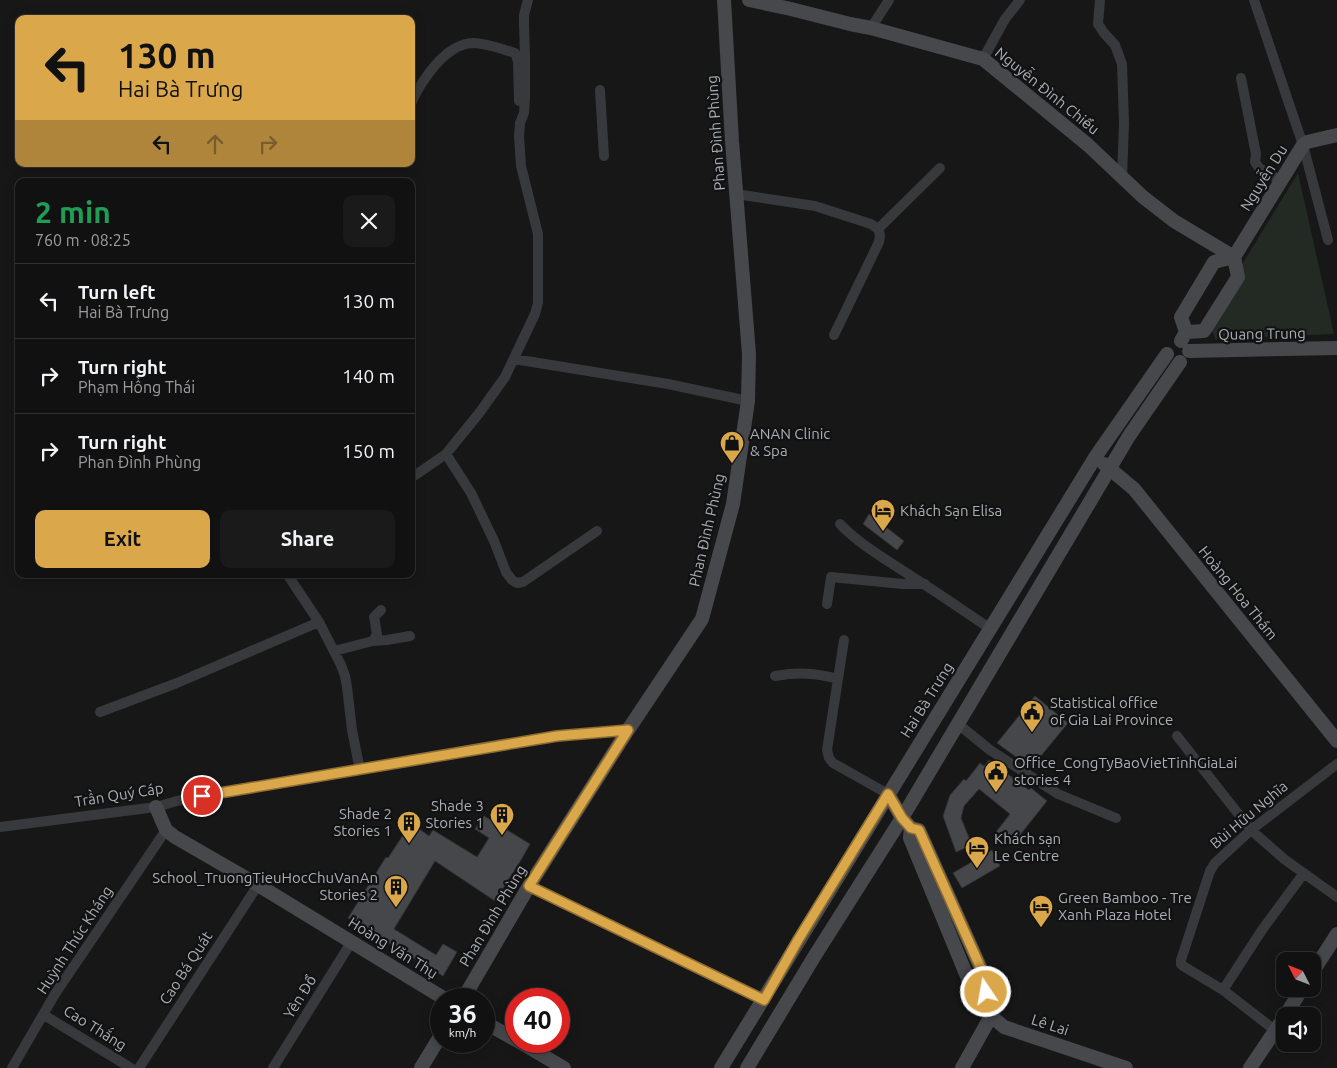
<!DOCTYPE html>
<html lang="en">
<head>
<meta charset="utf-8">
<style>
  body { margin:0; font-family:Ubuntu,sans-serif; background:#1a1a1b; color:#f1f3f6; height:100vh; display:flex; flex-direction:column; font-size:19px; white-space:nowrap }
  * { box-sizing:border-box; margin:0 }
  p { font-size:16px; color:#9c9d9f }
  .icon { flex:none; width:28px; height:28px; fill:none; stroke:currentColor; stroke-width:2; stroke-linecap:round; stroke-linejoin:round }
  .map { position:relative; flex:1; overflow:hidden }
  .details { position:absolute; left:15px; top:178px; width:400px; height:400px; display:flex; flex-direction:column; background:#111112; border-radius:10px; box-shadow:0 2px 12px #0003,0 0 0 1px #303132 }
  .details>* { flex:none }
  .guide { position:absolute; left:15px; top:15px; width:400px; height:152px; border-radius:10px; box-shadow:0 2px 12px #0003,0 0 0 1px #303132; background:#dba74b; color:#111; overflow:hidden }
  .needle { width:32px; rotate:312deg }
  .controls { position:absolute; left:1276px; top:952px; display:grid; gap:10px }
  .controls a { display:grid; place-items:center; width:45px; height:45px; border-radius:10px; background:#111112; box-shadow:0 2px 12px #0003,0 0 0 1px #303132; font-size:25px }
  .speed { position:absolute; left:430px; top:988px; display:flex; gap:10px; font-size:25px; font-weight:700; text-align:center }
  .speed>* { display:grid; place-content:center; width:65px; height:65px; border-radius:50%; background:#111112; box-shadow:0 2px 12px #0003,0 0 0 1px #303132; line-height:1 }
  .speed small { font-size:12px; font-weight:400 }
  .speed .limit { border:8px solid #d22; background:#fff; color:#111 }
  .pin { position:absolute; display:grid; place-items:center; width:42px; height:42px; color:#fff; margin:-21px; border:2px solid #fff; border-radius:50%; box-shadow:0 1px 5px #0007 }
  .me { position:absolute; width:55px; margin:-28px; rotate:348deg; stroke-linejoin:round; filter:drop-shadow(0 0 4px #0008) }
  .turn { display:flex; align-items:center; gap:18px; height:105px; padding:0 20px; font-size:22px }
  .turn .icon { width:65px; height:65px; stroke-width:2.5 }
  .turn b { display:block; font-size:35px; line-height:42px }
  .lanes { display:flex; align-items:center; height:48px; padding:0 20px; background:#0003; justify-content:center; gap:25px; direction:ltr }
  .lanes .off { opacity:.35 }
  .round { display:grid; place-items:center; flex:none; width:52px; height:52px; border-radius:10px; background:#1a1a1b }
  .headline { display:flex; align-items:center; justify-content:space-between; height:85px; padding:0 20px }
  h1 { font-size:30px; font-weight:600; line-height:38px; color:#1e9e55 }
  .button { display:flex; gap:10px; margin-top:auto; padding:10px 20px }
  .button a { flex:1; height:58px; border-radius:10px; background:#dba74b; color:#111; font-size:20px; font-weight:600; line-height:58px; text-align:center }
  .button a+a { background:#1a1a1b; color:#f1f3f6 }
  ul { padding:0; list-style:none }
  li { display:flex; align-items:center; gap:15px; height:75px; padding:0 20px; border-top:1px solid #303132 }
  li div { flex:1 }
  li b { display:block; font-size:19px }
  li em { font-style:normal }
  .map>svg:first-child { display:block }
</style>
</head>
<body>
<div class="map">
<svg width="1337" height="1068" viewBox="0 0 1337 1068">
  <rect width="100%" height="100%" fill="#171718"/>
  <path fill="#232a24" d="M1298,173L1334,334L1215,339L1208,320Z"/>
  <path fill="#46474a" stroke="#313134" d="M869,514L904,541L897,550L863,524Z
    M1035,696L1068,723L1031,768L997,743Z
    M989,760L1029,790L1031,788L1047,801L1012,845L1005,831L993,836L1010,814L979,789L964,806L961,818L972,845L956,852L943,816L950,795L964,779L966,781L980,763L984,766Z
    M484,816L530,844L521,860L495,901L435,861L394,929L436,955L443,944L457,952L443,976L367,930L348,918L386,857L388,858L411,823L429,836L433,830L477,857L489,838L475,829Z
    M992,850L1000,866L962,888L953,873Z"/>
  <g fill="none" stroke-linecap="round" stroke-linejoin="round">
    <path stroke="#38393d" stroke-width="10" d="M1100,0L1098,24L1104,33L1115,45L1122,64L1124,123L1122,178
      M1254,0L1303,145L1328,240
      M871,28L889,0
      M983,59L1005,19L1020,0
      M1241,78L1256,154L1255,162L1259,168L1281,181
      M600,90L604,156
      M411,103C422,80 445,44 473,43C487,43 501,49 515,53L518,61L519,101
      M736,194L815,206L871,224L878,229L880,235L879,242L834,335
      M878,229L940,168
      M514,359L668,384L748,401
      M446,454L471,493L494,541L506,572L512,580L517,583L523,582L597,531
      M411,478L446,454L480,412L505,377L535,314L538,303V234L521,166L519,136L520,123L524,113L525,98V56L524,25V15L528,0
      M840,524C861,546 889,561 914,578C940,594 965,612 991,629
      M287,574L319,622L341,665L345,676L347,687L352,730L360,770
      M827,604L831,577L903,584H925
      M844,640L827,750L829,758L833,763L888,794
      M373,641L387,640L410,636
      M334,651L373,641L377,634L374,617L381,610
      M775,676C799,672 815,673 838,679
      M100,712L177,683L319,622
      M958,724L990,750L1058,794L1116,818
      M1177,736L1251,830L1284,859L1337,897
      M0,827L156,807L177,801L202,796L557,736L628,730
      M529,886L764,1000
      M1223,990L1262,930L1304,873
      M44,1015L131,1068
      M1276,1031L1223,990L1183,966L1181,964V960L1210,871L1215,863L1251,830L1337,764
      M12,1068L55,994L166,830
      M139,1068L258,885
      M273,1068L352,941"/>
    <path stroke="#46484c" stroke-width="14" d="M749,0L791,9L850,24L871,28L983,59L1088,145L1143,197L1174,221L1234,257
      M1186,332L1204,331L1238,277L1234,257L1303,145L1307,142L1337,135
      M1181,341L1186,332L1181,317L1214,262L1234,257
      M1189,351L1337,348
      M1104,464L1134,489L1337,741
      M888,794L902,818L911,828L919,830L987,982L985,1002
      M156,807L166,830L175,837L258,885L445,999
      M911,828L910,838L971,986L985,1002L991,1016L1004,1027L1126,1068
      M1312,973L1337,934
      M463,999L529,886L628,730L702,619L733,504L748,401L749,354L732,141L724,0
      M1285,1016L1302,989
      M484,1022L516,1040
      M518,1041L564,1068
      M421,1068L441,1035
      M721,1068L1096,456L1167,354
      M747,1068L814,957L902,818L1129,436L1180,362
      M962,1068L991,1016
      M1250,1068L1285,1016"/>
  </g>
  <g fill="none" stroke-linecap="round" stroke-linejoin="round">
    <defs>
      <path id="route" d="M202,796L557,736L628,730L529,886L764,1000L798,940L888,794L902,818L911,828L919,830L987,982L986,992"/>
    </defs>
    <use href="#route" stroke="#8e6d31" stroke-width="12"/>
    <use href="#route" stroke="#dba74b" stroke-width="9"/>
  </g>
  <defs>
    <symbol id="shop-pin" viewBox="-11 -11 22 30"><path d="M0 17L-7.5 6A9.5 9.5 0 1 1 7.5 6Z" fill="#dba74b" stroke="#121213"/><path d="M-5-2.5h2.3a2.7 3.5 0 0 1 5.4 0H5L5.5 6h-11ZM-1.5-2.5h3a1.5 2.3 0 0 0-3 0Z" fill="#111"/></symbol>
    <symbol id="hotel-pin" viewBox="-11 -11 22 30"><path d="M0 17L-7.5 6A9.5 9.5 0 1 1 7.5 6Z" fill="#dba74b" stroke="#121213"/><path d="M-6-4.5h1.5V1H6V5H4.5V3h-9V5H-6ZM-4 0a1.8 1.8 0 1 1 3.6 0ZM.5 0V-2.5h3Q6-2.5 6 0Z" fill="#111"/></symbol>
    <symbol id="civic-pin" viewBox="-11 -11 22 30"><path d="M0 17L-7.5 6A9.5 9.5 0 1 1 7.5 6Z" fill="#dba74b" stroke="#121213"/><path d="M-.6-6.5H3V-4.5H.6V-3L4-1V1h2V6H-6V1h2V-1L-.6-3ZM-1.2 2.5V6h2.4V2.5Z" fill="#111"/></symbol>
    <symbol id="building-pin" viewBox="-11 -11 22 30"><path d="M0 17L-7.5 6A9.5 9.5 0 1 1 7.5 6Z" fill="#dba74b" stroke="#121213"/><path d="M-4-6H4V6H1V3H-1V6H-4ZM-2.5-4.3h1.7v1.8h-1.7ZM.8-4.3h1.7v1.8H.8ZM-2.5-1h1.7V.8h-1.7ZM.8-1h1.7V.8H.8Z" fill="#111"/></symbol>
  </defs>
  <g fill-rule="evenodd">
    <use href="#shop-pin" x="718" y="429" width="28" height="38"/>
    <use href="#hotel-pin" x="869" y="497" width="28" height="38"/>
    <use href="#civic-pin" x="1018" y="698" width="28" height="38"/>
    <use href="#civic-pin" x="982" y="758" width="28" height="38"/>
    <use href="#building-pin" x="488" y="801" width="28" height="38"/>
    <use href="#building-pin" x="395" y="809" width="28" height="38"/>
    <use href="#hotel-pin" x="963" y="834" width="28" height="38"/>
    <use href="#building-pin" x="382" y="873" width="28" height="38"/>
    <use href="#hotel-pin" x="1027" y="893" width="28" height="38"/>
  </g>
  <g text-anchor="middle" stroke-width="4.5" stroke-linejoin="round" paint-order="stroke">
    <g font-size="15" fill="#aaaeb6" stroke="#121213">
      <text transform="translate(1047 91) rotate(39)" y="5">Nguyễn Đình Chiểu</text>
      <text transform="translate(716 133) rotate(-94)" y="5">Phan Đình Phùng</text>
      <text transform="translate(1264 178) rotate(-58)" y="5">Nguyễn Du</text>
      <text transform="translate(1262 334) rotate(-1)" y="5">Quang Trung</text>
      <text transform="translate(707 530) rotate(-77)" y="5">Phan Đình Phùng</text>
      <text transform="translate(1238 593) rotate(51)" y="5">Hoàng Hoa Thám</text>
      <text transform="translate(927 700) rotate(-58)" y="5">Hai Bà Trưng</text>
      <text transform="translate(119 795) rotate(-9)" y="5">Trần Quý Cáp</text>
      <text transform="translate(1249 815) rotate(-40)" y="5">Bùi Hữu Nghĩa</text>
      <text transform="translate(493 916) rotate(-59)" y="5">Phan Đình Phùng</text>
      <text transform="translate(75 940) rotate(-57)" y="5">Huỳnh Thúc Kháng</text>
      <text transform="translate(393 948) rotate(32)" y="5">Hoàng Văn Thụ</text>
      <text transform="translate(186 968) rotate(-57)" y="5">Cao Bá Quát</text>
      <text transform="translate(300 997) rotate(-58)" y="5">Yên Đổ</text>
      <text transform="translate(1050 1025) rotate(18)" y="5">Lê Lai</text>
      <text transform="translate(95 1028) rotate(32)" y="5">Cao Thắng</text>
    </g>
    <g font-size="15" fill="#aaaeb6" stroke="#121213" text-anchor="start">
      <text x="750" y="439">ANAN Clinic<tspan x="750" dy="17">&amp; Spa</tspan></text>
      <text x="900" y="516">Khách Sạn Elisa</text>
      <text x="1050" y="708">Statistical office<tspan x="1050" dy="17">of Gia Lai Province</tspan></text>
      <text x="1014" y="768">Office_CongTyBaoVietTinhGiaLai<tspan x="1014" dy="17">stories 4</tspan></text>
      <text x="484" y="811" text-anchor="end">Shade 3<tspan x="484" dy="17">Stories 1</tspan></text>
      <text x="392" y="819" text-anchor="end">Shade 2<tspan x="392" dy="17">Stories 1</tspan></text>
      <text x="994" y="844">Khách sạn<tspan x="994" dy="17">Le Centre</tspan></text>
      <text x="378" y="883" text-anchor="end">School_TruongTieuHocChuVanAn<tspan x="378" dy="17">Stories 2</tspan></text>
      <text x="1058" y="903">Green Bamboo - Tre<tspan x="1058" dy="17">Xanh Plaza Hotel</tspan></text>
    </g>
  </g>
</svg>
<div class="controls">
<a><svg class="needle" viewBox="-14 -14 28 28"><path d="M0-13l5 13h-10z" fill="#e53935"/><path d="M0 13l5-13h-10z" fill="#9c9d9f"/></svg></a>
<a><svg class="icon" aria-label="sound" viewBox="0 0 24 24"><path d="M4 9h4l5-4v14l-5-4H4zM17 9q2 3 0 6"/></svg></a>
</div>
<div class="speed"><div>36<small>km/h</small></div><div class="limit">40</div></div>
<div class="pin" style="left:202px;top:796px;background:#d93025"><svg class="icon" aria-label="arrive" viewBox="0 0 24 24"><path d="M6 21V4h12l-3 4 3 4H6"/></svg></div>
<svg class="me" style="left:986px;top:992px" viewBox="-20 -20 40 40"><circle r="17" fill="#dba74b" stroke="#fff" stroke-width="3"/><path d="M0-11L8 9 0 5-8 9z" fill="#fff"/></svg>
<div class="guide">
<div class="turn"><svg class="icon" aria-label="left" viewBox="0 0 24 24"><path d="M17 20v-9H6M10 6l-5 5 5 5"/></svg><div><b>130 m</b>Hai Bà Trưng</div></div>
<div class="lanes"><svg class="icon" aria-label="left" viewBox="0 0 24 24"><path d="M17 20v-9H6M10 6l-5 5 5 5"/></svg><svg class="icon off" aria-label="ahead" viewBox="0 0 24 24"><path d="M12 20V5M6 11l6-6 6 6"/></svg><svg class="icon off" aria-label="right" viewBox="0 0 24 24"><path d="M7 20v-9h11M14 6l5 5-5 5"/></svg></div>
</div>
<section class="details">
<div class="headline"><div><h1>2 min</h1><p>760 m · 08:25</p></div><a class="round"><svg class="icon" aria-label="close" viewBox="0 0 24 24"><path d="M6 6l12 12M18 6L6 18"/></svg></a></div>
<ul>
<li><svg class="icon" aria-label="left" viewBox="0 0 24 24"><path d="M17 20v-9H6M10 6l-5 5 5 5"/></svg><div><b>Turn left</b><p>Hai Bà Trưng</p></div><em>130 m</em></li>
<li><svg class="icon" aria-label="right" viewBox="0 0 24 24"><path d="M7 20v-9h11M14 6l5 5-5 5"/></svg><div><b>Turn right</b><p>Phạm Hồng Thái</p></div><em>140 m</em></li>
<li><svg class="icon" aria-label="right" viewBox="0 0 24 24"><path d="M7 20v-9h11M14 6l5 5-5 5"/></svg><div><b>Turn right</b><p>Phan Đình Phùng</p></div><em>150 m</em></li>
</ul>
<div class="button"><a>Exit</a><a>Share</a></div>
</section>
</div>
</body>
</html>
